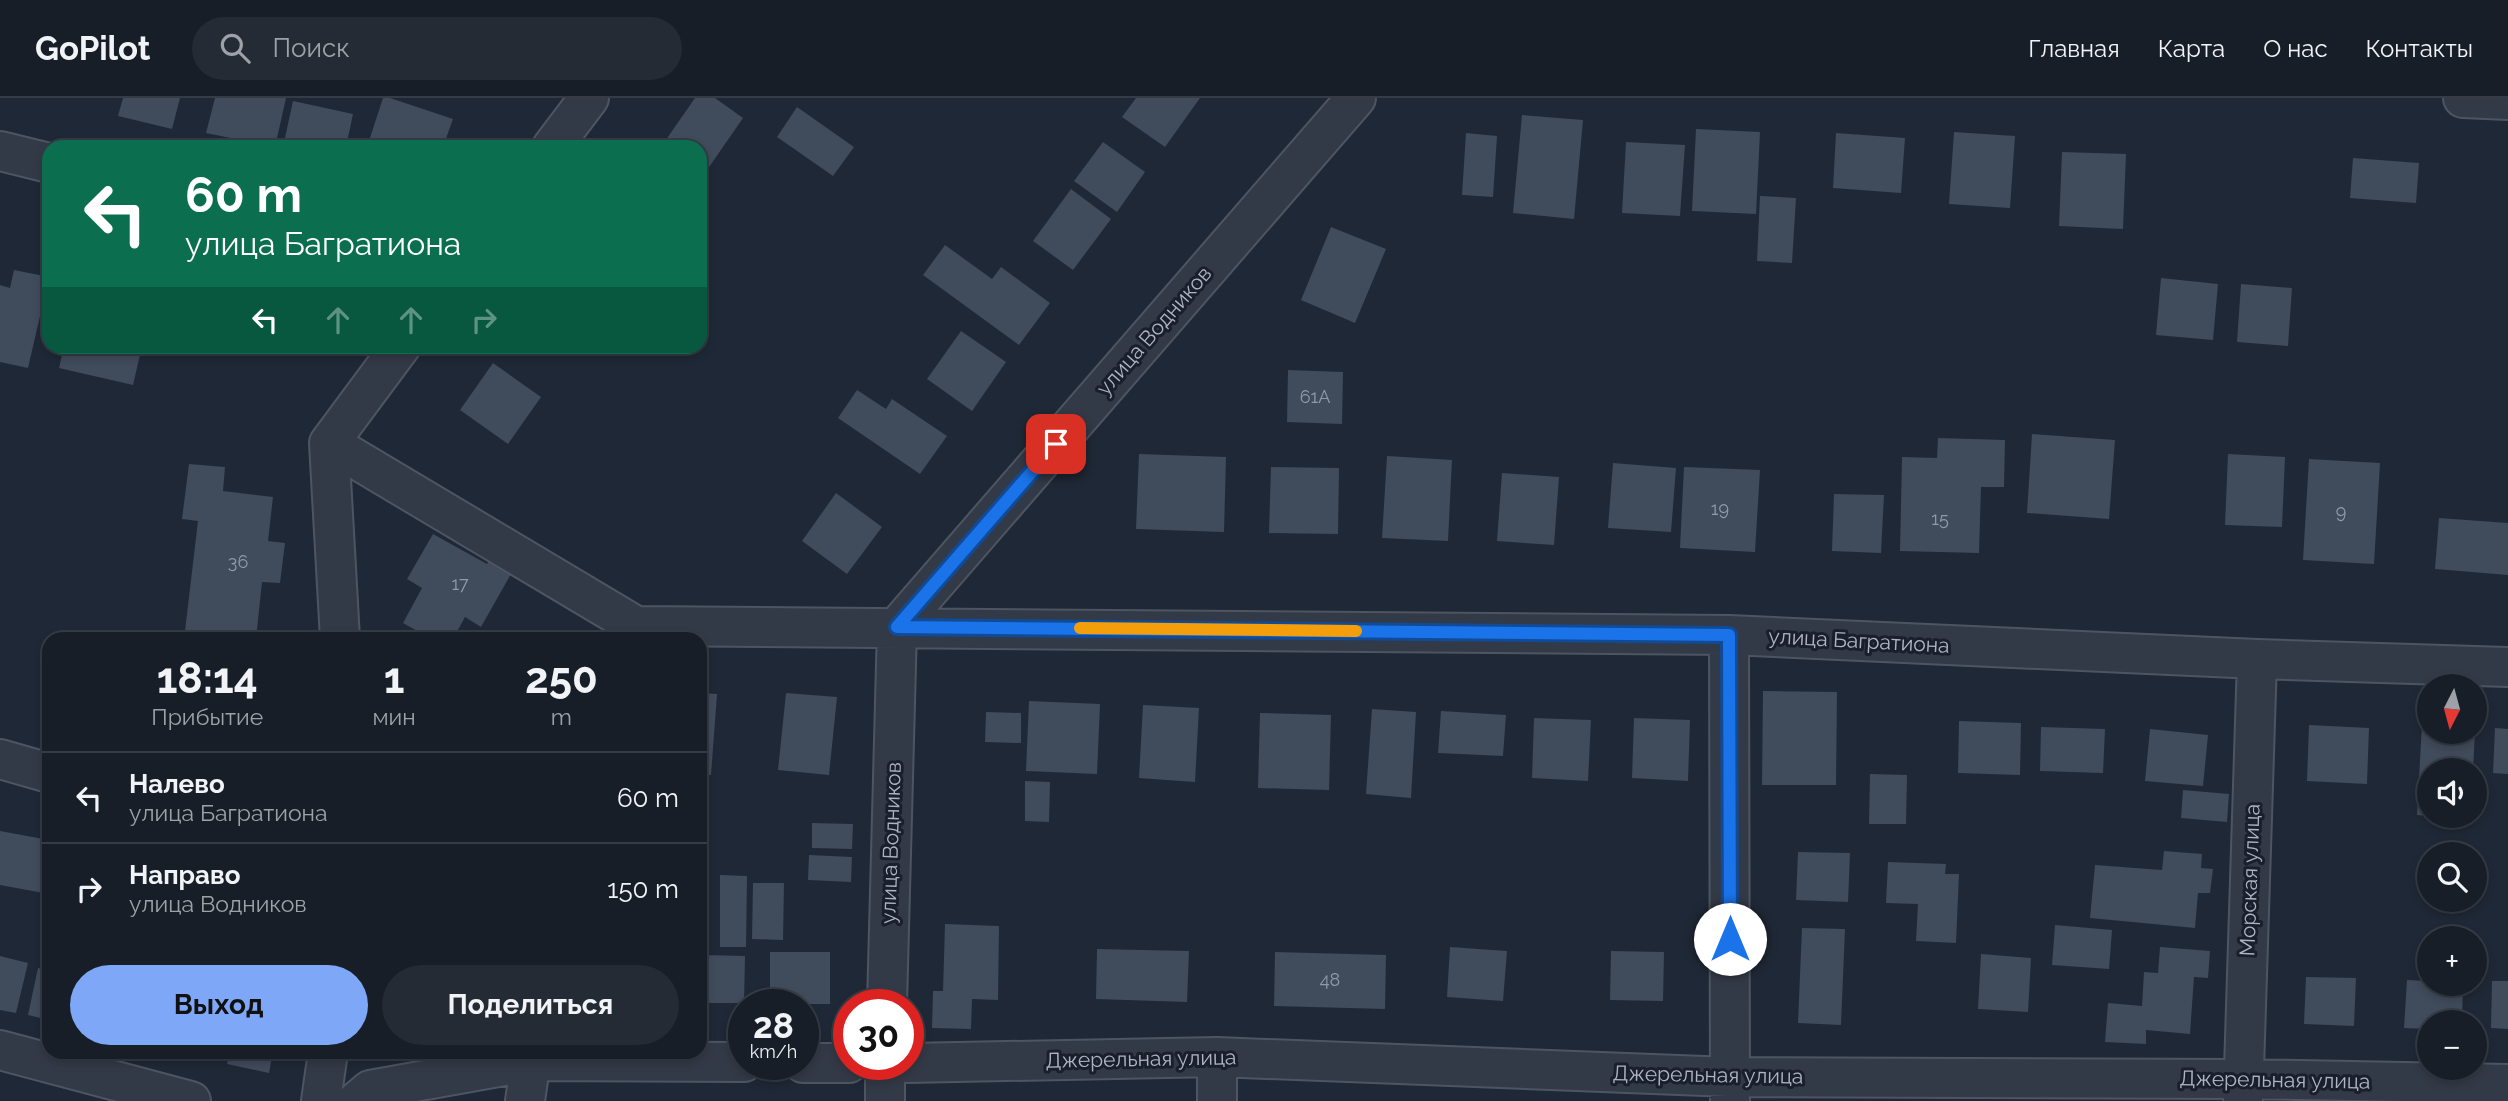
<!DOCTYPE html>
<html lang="ru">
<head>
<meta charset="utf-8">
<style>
  body { margin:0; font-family:Raleway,sans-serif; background:#242b34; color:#f1f3f6; height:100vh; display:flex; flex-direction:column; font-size:26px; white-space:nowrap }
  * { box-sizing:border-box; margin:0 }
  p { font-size:23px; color:#9ea2a8 }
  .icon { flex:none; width:38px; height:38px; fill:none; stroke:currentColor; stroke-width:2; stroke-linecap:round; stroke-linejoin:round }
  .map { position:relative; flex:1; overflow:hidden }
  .details { position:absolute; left:42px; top:534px; width:665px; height:427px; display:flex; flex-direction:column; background:#171e28; border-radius:21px; box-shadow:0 4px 10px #0003,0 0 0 2px #363c45 }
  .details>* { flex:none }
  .banner { position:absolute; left:42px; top:42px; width:665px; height:214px; border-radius:21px; box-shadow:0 4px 10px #0003,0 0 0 2px #363c45; background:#0b6e4f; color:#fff; overflow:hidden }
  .needle { width:46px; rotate:186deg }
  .buttons { position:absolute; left:2417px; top:576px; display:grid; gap:14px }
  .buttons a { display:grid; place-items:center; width:70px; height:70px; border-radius:50%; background:#171e28; box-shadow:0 4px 10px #0003,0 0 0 2px #363c45; font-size:35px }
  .speed { position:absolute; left:728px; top:891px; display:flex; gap:14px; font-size:35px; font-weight:700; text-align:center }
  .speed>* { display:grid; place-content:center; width:91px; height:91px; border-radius:50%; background:#171e28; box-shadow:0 4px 10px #0003,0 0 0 2px #363c45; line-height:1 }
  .speed small { font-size:18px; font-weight:400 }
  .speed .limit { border:10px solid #d22; background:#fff; color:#111 }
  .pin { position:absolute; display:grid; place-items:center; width:60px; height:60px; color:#fff; margin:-30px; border-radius:14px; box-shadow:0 4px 10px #0006 }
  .me { position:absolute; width:77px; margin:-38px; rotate:0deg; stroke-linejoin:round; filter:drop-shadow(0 0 5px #0008) }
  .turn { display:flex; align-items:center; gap:24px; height:147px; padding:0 28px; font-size:32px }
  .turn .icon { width:91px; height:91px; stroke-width:2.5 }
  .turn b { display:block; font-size:49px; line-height:60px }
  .lanes { display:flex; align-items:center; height:66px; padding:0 28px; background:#0003; justify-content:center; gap:35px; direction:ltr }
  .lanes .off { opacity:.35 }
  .eta { display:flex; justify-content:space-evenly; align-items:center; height:119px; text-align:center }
  .eta b { font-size:42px; font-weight:700; line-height:49px }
  .cta { display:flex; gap:14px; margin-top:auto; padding:14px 28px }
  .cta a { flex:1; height:80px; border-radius:42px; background:#7ea8f7; color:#111; font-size:28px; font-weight:700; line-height:80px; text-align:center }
  .cta a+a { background:#242b34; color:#f1f3f6 }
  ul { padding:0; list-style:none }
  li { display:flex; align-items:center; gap:21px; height:91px; padding:0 28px; border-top:2px solid #363c45 }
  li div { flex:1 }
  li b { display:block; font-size:26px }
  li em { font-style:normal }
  header { display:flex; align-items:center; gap:42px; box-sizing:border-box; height:98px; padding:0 35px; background:#171e28; border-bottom:2px solid #363c45 }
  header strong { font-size:33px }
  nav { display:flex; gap:38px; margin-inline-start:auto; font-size:24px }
  .search { width:490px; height:63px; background:#242b34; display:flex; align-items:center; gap:18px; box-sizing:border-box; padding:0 24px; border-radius:38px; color:#9ea2a8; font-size:26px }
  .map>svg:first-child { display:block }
</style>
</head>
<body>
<header>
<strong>GoPilot</strong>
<div class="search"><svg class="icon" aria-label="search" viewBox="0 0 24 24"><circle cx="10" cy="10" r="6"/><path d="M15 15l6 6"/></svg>Поиск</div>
<nav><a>Главная</a><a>Карта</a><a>О нас</a><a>Контакты</a></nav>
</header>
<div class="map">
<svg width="2508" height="1003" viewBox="0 0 2508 1003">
  <rect width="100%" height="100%" fill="#1f2836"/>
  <path fill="#404b5b" d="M123,0H180L172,31L118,18Z
    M215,0H286L275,49L206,35Z
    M383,0H390L453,21L443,49H367Z
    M695,0H715L743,20L705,75L700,72V49H668L663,46Z
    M1136,0H1200L1165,49L1122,19Z
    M293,3L353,16L346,49H283Z
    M797,9L854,49L833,78L777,39Z
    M1522,17L1583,22L1574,121L1513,115Z
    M1696,31L1760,34L1756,116L1692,113Z
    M1954,34L2015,38L2010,110L1949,106Z
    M1466,35L1497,38L1493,99L1462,97Z
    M1836,35L1905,40L1901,95L1833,90Z
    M1103,44L1145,74L1117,114L1074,83Z
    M1626,44L1685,47L1680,118L1622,115Z
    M2062,54L2126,56L2123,131L2059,128Z
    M2353,60L2419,65L2416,105L2350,100Z
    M1071,91L1111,121L1073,172L1033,143Z
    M1760,98L1796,100L1792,165L1757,163Z
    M1331,129L1386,151L1355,225L1301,202Z
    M945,147L992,181L1001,169L1050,205L1019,247L923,177Z
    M14,172L49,179L28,270L0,264V187L10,190Z
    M2161,180L2218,186L2213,242L2156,237Z
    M2241,186L2292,190L2288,248L2237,244Z
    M961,233L1006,264L972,313L927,281Z
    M64,248H142L133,287L59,270Z
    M560,248H580L574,258Z
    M493,265L541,299L508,346L460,312Z
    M1288,272L1343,274L1342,326L1287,324Z
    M857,292L886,311L892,301L947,338L920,376L838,320Z
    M2032,336L2115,342L2109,421L2027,415Z
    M1938,340L2005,342L2004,389H1981L1979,455L1900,453L1902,359L1937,360Z
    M1139,356L1226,359L1224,434L1136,431Z
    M2228,356L2285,359L2282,429L2225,427Z
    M1387,358L1452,362L1448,443L1382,440Z
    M2309,361L2380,365L2374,466L2303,462Z
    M1613,365L1676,370L1671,434L1608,430Z
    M189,366L225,369L223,393L273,399L268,443L285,445L280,485L262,484L256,541H184L198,423L182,421Z
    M1271,369L1339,370L1338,436L1269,435Z
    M1684,369L1760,372L1755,454L1680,450Z
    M1502,375L1559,379L1554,447L1497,443Z
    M836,395L882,429L847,476L802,443Z
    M1834,396L1884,397L1881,455L1832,453Z
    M2439,420L2508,425V477L2435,471Z
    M433,436L487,466L492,456L515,469L481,529L465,519L453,541H431L403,525L422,490L407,481Z
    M1763,593L1837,594L1836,687H1762Z
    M700,595L717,596L711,677H700Z
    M786,595L837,599L829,677L778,672Z
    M1029,603L1100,606L1097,676L1026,673Z
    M1143,607L1199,610L1195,684L1139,680Z
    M1372,611L1416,614L1411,700L1366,696Z
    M1441,613L1506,617L1503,658L1438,655Z
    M986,614L1021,615V645L985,644Z
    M1260,615L1331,617L1329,692L1258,690Z
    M1534,620L1591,622L1588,683L1532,680Z
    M1634,620L1690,622L1688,683L1632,680Z
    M1959,623L2021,625L2020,677L1958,675Z
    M2422,626H2429V634H2475L2473,672H2429V718L2417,717Z
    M2309,627L2369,630L2367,686L2307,683Z
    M2041,629L2105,631L2103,675L2040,673Z
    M2495,630L2508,631V676L2493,675Z
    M2150,631L2208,637L2203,688L2145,683Z
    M1870,676L1907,677L1906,726H1869Z
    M1025,683L1050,684L1049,724L1025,723Z
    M2183,692L2229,696L2227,724L2181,720Z
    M812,725L853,726L852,751L812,750Z
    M0,733L49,742V796L0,787Z
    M2164,753L2202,756L2201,770L2213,771L2210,795H2198L2195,830L2090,820L2095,767L2162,772Z
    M1798,754L1850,755L1848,804L1796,802Z
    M809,757L852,759L851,784L808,782Z
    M1888,764L1946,766L1945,776H1959L1956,845L1916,843L1918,806L1886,805Z
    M720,777L747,778L746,849H720Z
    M753,785H784L783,842L752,841Z
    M945,826L999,828L998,902L972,901L971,931L932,930L933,893H943Z
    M2055,827L2112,832L2109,871L2052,867Z
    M1802,830L1845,831L1841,927L1798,925Z
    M1450,849L1507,853L1503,903L1447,899Z
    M2160,849L2210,853L2208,880L2194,879L2190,936L2146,932V946L2105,944L2108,905L2142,908L2144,874L2158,875Z
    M1097,851L1189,853L1187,904L1096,901Z
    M1611,853L1664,854L1663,903L1610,902Z
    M770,854H830V906H770Z
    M1275,854L1386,857L1385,911L1274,908Z
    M1981,856L2031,860L2028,914L1978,911Z
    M701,857L745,858L744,905H700Z
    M0,858L28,865L16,915L0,912Z
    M38,870L49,873V922L28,917Z
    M2306,879L2356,880L2354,928L2304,926Z
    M2407,882L2429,883V886H2463L2462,924H2429V931L2404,930Z
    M2492,883H2508V931L2491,930Z
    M230,954H273L269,975L227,966Z"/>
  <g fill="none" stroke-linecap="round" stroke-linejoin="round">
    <defs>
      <path id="minor" d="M2463,0L2508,2
        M552,49L589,0
        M0,53L49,65
        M329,345L636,528
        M1729,537L1730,1003
        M340,541L329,345L401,248
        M629,541L636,528L1729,537L2257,561L2508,569
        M0,661L49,675
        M887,906L897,529L1356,0
        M0,952L191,1003
        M803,965H849
        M908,965L1217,959L1730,979L2243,981L2508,986
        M885,966V1003
        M321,1003L328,954
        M357,1003L370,992L532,963L744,964
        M525,1003L532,954
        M1217,1003V959
        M2243,1003L2257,561"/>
    </defs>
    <use href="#minor" stroke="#4d5562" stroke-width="42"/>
    <use href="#minor" stroke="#333a47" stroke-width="38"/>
  </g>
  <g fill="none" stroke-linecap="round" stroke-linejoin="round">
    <defs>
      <path id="route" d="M1056,346L897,529L1729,537L1730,841"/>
    </defs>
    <use href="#route" stroke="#114b97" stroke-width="18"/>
    <use href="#route" stroke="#1a73e8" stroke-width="12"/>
    <path stroke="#f59e0b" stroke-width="12" d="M1080,530L1356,533"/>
  </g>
  <g text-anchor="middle" stroke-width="6" stroke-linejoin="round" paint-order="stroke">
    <g font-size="18" fill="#929aaa">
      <text x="1315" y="305">61А</text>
      <text x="1720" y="417">19</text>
      <text x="2341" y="420">9</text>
      <text x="1940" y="427">15</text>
      <text x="238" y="470">36</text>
      <text x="460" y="492">17</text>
      <text x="1330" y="888">48</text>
    </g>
    <g font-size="21" fill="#adb5c4" stroke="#191f2b">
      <text transform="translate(1154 233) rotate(-49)" y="7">улица Водников</text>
      <text transform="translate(1859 543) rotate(3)" y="7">улица Багратиона</text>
      <text transform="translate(891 745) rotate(-88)" y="7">улица Водников</text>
      <text transform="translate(2250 782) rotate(-88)" y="7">Морская улица</text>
      <text transform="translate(1141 961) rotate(-1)" y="7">Джерельная улица</text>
      <text transform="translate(1708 977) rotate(1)" y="7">Джерельная улица</text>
      <text transform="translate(2275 982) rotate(1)" y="7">Джерельная улица</text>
    </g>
  </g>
</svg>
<div class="buttons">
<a><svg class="needle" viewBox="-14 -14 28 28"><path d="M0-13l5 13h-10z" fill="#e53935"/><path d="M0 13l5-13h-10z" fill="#9ea2a8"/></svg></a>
<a><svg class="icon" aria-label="sound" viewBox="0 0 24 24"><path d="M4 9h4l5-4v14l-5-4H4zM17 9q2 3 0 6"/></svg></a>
<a><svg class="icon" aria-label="search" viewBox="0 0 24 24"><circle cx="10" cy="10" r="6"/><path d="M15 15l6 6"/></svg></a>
<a>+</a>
<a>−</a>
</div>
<div class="speed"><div>28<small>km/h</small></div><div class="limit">30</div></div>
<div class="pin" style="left:1056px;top:346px;background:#d93025"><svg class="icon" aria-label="arrive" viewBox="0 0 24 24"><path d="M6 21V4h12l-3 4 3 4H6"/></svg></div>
<svg class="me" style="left:1730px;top:841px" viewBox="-20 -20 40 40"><circle r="19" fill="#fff"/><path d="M0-13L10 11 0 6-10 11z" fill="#1a73e8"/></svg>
<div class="banner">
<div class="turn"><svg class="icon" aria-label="left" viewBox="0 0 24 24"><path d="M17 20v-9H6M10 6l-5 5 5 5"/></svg><div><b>60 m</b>улица Багратиона</div></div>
<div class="lanes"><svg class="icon" aria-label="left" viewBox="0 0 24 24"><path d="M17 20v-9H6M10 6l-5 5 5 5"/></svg><svg class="icon off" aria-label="ahead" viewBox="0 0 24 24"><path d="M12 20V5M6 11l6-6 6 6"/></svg><svg class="icon off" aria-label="ahead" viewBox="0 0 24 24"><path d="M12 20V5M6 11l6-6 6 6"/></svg><svg class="icon off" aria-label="right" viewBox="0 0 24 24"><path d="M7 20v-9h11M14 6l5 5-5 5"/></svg></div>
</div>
<section class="details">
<div class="eta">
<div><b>18:14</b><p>Прибытие</p></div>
<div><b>1</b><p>мин</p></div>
<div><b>250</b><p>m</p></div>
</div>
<ul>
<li><svg class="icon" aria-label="left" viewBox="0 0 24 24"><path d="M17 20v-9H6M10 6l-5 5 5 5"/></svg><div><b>Налево</b><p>улица Багратиона</p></div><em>60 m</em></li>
<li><svg class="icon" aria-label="right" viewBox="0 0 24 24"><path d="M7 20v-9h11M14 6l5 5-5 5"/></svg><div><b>Направо</b><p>улица Водников</p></div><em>150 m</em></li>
</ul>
<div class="cta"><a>Выход</a><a>Поделиться</a></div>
</section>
</div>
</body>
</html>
